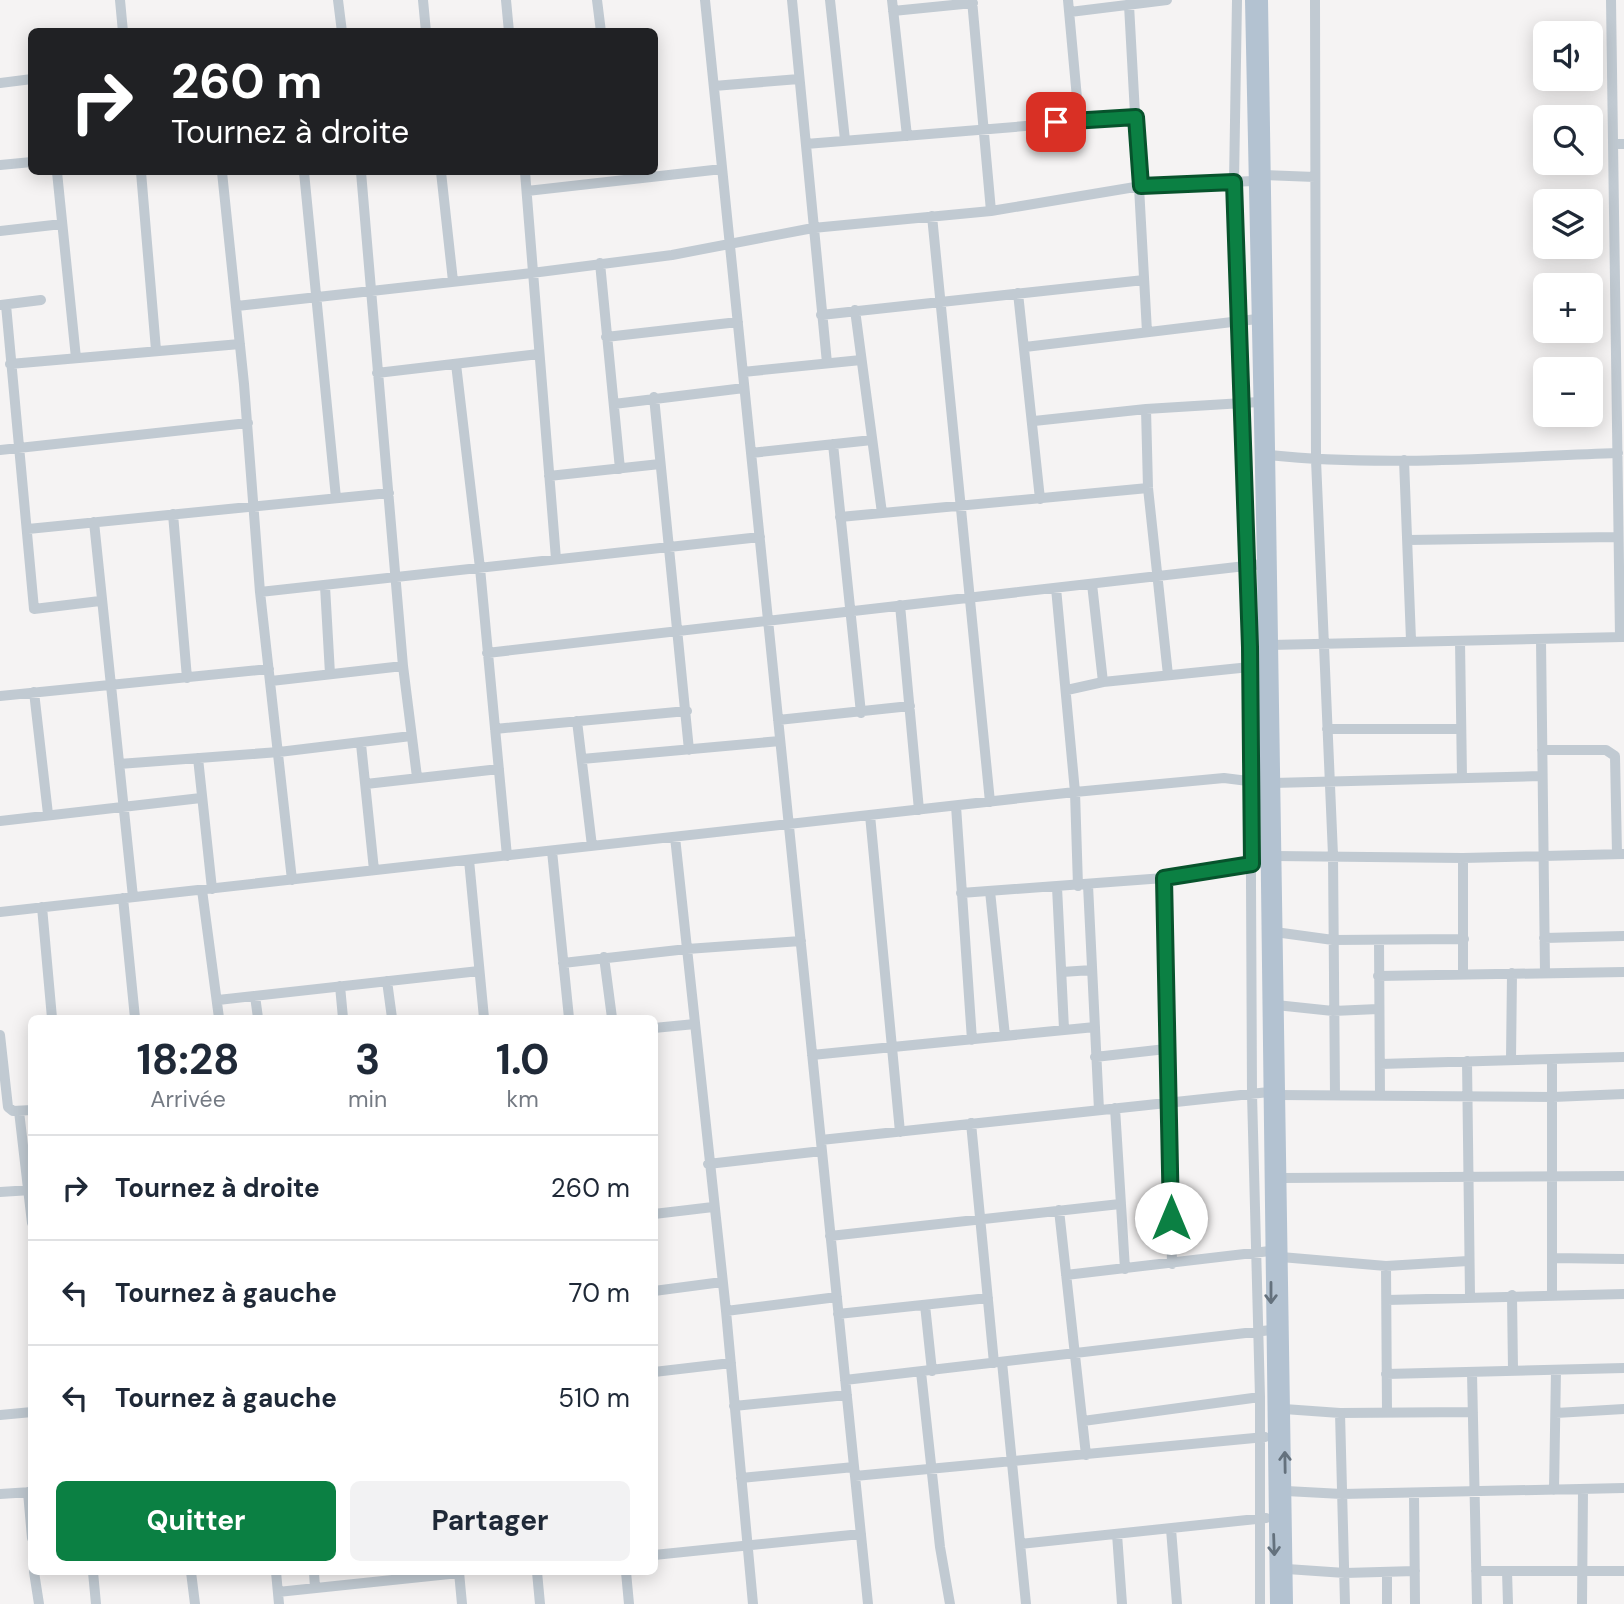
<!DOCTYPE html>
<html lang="fr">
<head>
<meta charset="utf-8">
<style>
  body { margin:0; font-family:"DM Sans",sans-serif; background:#f2f2f3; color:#1f2937; height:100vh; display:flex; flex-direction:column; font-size:26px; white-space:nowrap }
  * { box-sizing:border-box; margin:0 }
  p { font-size:23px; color:#747a83 }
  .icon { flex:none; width:38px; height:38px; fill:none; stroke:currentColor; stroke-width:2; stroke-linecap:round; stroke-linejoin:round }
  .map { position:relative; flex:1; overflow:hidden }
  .sheet { position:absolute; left:28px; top:1015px; width:630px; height:560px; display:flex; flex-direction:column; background:#fff; border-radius:10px; box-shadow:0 4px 18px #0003 }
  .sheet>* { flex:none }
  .hud { position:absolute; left:28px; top:28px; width:630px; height:147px; border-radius:10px; box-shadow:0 4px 18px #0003; background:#202124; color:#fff; overflow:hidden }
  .controls { position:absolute; left:1533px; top:21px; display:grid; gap:14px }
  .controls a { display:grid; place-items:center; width:70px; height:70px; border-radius:10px; background:#fff; box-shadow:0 4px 18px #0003; font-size:35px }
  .pin { position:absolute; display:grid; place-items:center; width:60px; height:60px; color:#fff; margin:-30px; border-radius:14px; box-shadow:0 4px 10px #0006 }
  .me { position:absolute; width:77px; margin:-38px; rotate:0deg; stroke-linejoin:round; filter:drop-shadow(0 0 5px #0008) }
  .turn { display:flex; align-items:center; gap:24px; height:147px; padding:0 28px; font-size:32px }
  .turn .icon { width:91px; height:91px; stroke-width:2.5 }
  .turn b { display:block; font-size:49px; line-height:60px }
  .eta { display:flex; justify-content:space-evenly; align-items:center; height:119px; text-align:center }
  .eta b { font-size:42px; font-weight:700; line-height:49px }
  .cta { display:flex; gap:14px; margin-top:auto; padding:14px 28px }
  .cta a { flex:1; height:80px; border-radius:10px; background:#0b8043; color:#fff; font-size:28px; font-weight:700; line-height:80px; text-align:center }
  .cta a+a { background:#f2f2f3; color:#1f2937 }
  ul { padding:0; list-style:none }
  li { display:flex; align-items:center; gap:21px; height:105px; padding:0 28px; border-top:2px solid #e0e1e3 }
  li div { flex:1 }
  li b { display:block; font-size:26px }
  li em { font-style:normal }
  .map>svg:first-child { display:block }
</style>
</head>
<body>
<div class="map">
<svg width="1624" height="1604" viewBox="0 0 1624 1604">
  <rect width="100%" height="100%" fill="#f5f3f3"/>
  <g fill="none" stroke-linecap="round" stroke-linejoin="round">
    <path stroke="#c1cad2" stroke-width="10" d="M120,0L123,32
      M338,0L342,32
      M423,0L426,32
      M506,0L509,32
      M597,0L601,32
      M705,0L868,1604
      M792,0L827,363
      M830,0L845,140
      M892,0L907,136
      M972,0L991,211
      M1068,0L1079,120
      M1237,0L1234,182L1250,667L1252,1094L1260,1397V1604
      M1315,0L1316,460L1333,855L1335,1095
      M1611,0L1620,637
      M1129,5L1147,332
      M893,11L973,3
      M1070,12L1167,0
      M0,83L32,79
      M714,86L799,79
      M806,144L1136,117
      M1613,144H1624
      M0,165L32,162
      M57,172L76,358
      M141,172L156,350
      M222,172L244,384L260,592L292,880
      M304,172L336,498
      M361,172L403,666L417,777
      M441,172L453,281
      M525,172L556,559
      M1264,175L1315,177
      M527,191L722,169
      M932,216L990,802
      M0,231L62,224
      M600,263L620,469
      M1018,293L1040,499
      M1,305L41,300
      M6,305L34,609L100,601
      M237,306L532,273L672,255L813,228L991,211L1141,186L1253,181
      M855,310L882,513
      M821,315L1144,280
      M606,337L738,322
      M1025,347L1257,319
      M10,364L240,344
      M456,364L480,568L507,856
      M743,372L861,360
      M377,373L539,354
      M654,397L689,750
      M614,404L744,388
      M1146,409L1148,488L1168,675
      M1034,421L1146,409L1259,402
      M833,444L861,713
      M0,450L248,423
      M751,453L872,440
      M1269,455C1384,467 1502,457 1618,453
      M1404,460L1411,640
      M549,476L660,464
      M173,514L187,678
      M840,517L1148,488
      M94,522L133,897
      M28,529L389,493
      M1408,540L1618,537
      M1092,584L1103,682
      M325,586L330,674
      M1056,588L1075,792L1078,886
      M260,592L760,537
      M900,605L919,810
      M1541,640L1545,973
      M1460,641L1462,778
      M1268,645L1623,637
      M487,653L1263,564
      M271,681L403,666
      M1067,690L1103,682L1250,667
      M34,692L48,814
      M0,696L269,669
      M778,720L910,706
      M577,721L592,846
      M495,729L687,711
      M1327,729H1461
      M361,744L374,870
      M1542,750H1606L1615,756L1617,854
      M198,758L212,889
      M582,759L780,741
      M119,764L279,752L411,736
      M1273,783L1541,776
      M366,784L499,769
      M956,806L972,1040
      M870,815L900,1132
      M0,821L201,798
      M675,837L726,1311L753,1604
      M552,851L569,1018
      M1275,856L1463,858L1624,854
      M1463,858V973
      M469,860L484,1018
      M1164,878L1172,1264
      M1088,885L1099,1110
      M1057,887L1064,1029
      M202,890L219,1018
      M990,891L1005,1036
      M961,893L1164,878L1258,864
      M123,898L135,1018
      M42,907L52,1018
      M0,912L1075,792L1224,778L1264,783
      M1275,932L1333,940L1464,939
      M1544,938L1624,936
      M1379,941L1380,1095
      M604,957L612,1018
      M563,963L687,949L801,941
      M1062,972L1092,970
      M1378,976L1624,972
      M387,981L392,1018
      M340,986L343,1018
      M255,996L258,1018
      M218,1000L479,971
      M1276,1005L1333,1011L1378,1009
      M654,1028L695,1024
      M0,1035L8,1107L13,1111L32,1110
      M812,1055L1095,1027
      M1095,1057L1166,1049
      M1511,1060L1512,973
      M1552,1060V1295
      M1467,1061L1470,1296
      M1380,1064L1624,1057
      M1278,1095L1553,1097L1624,1094
      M1115,1108L1125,1269
      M19,1111L32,1223
      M971,1123L994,1363
      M821,1140L1269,1092
      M708,1164L822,1151
      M1281,1178L1624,1176
      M0,1192L31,1190
      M1059,1210L1086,1455
      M654,1214L713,1207
      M830,1236L1120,1204
      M1281,1257L1386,1266L1468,1261
      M1552,1258L1624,1259
      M1386,1266L1387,1412
      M1066,1275L1270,1251
      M654,1291L722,1282
      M1512,1295L1513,1370
      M1387,1300L1624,1294
      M925,1305L932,1371
      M726,1311L837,1297
      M838,1314L988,1298
      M1002,1362L1026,1604
      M654,1372L731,1363
      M921,1372L940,1547L950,1604
      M1472,1373L1477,1604
      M1386,1374L1624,1368
      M845,1380L1271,1330
      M734,1406L847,1395
      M1284,1409L1340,1413L1473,1412
      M1340,1413L1345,1604
      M1556,1413L1624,1409
      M0,1415L32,1412
      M1083,1421L1260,1397
      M855,1476L1265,1437
      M741,1478L854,1467
      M1554,1490L1556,1370
      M1286,1491L1342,1494L1624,1488
      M28,1492L32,1538
      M1414,1493L1415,1604
      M0,1494L31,1492
      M1171,1529L1177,1604
      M1117,1534L1122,1604
      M1020,1544L1266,1518
      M654,1555L861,1534
      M1287,1569L1345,1573L1415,1571
      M1476,1571H1624
      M1507,1571L1508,1604
      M34,1572L39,1604
      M93,1572L96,1604
      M191,1572L195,1604
      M276,1572L279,1604
      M314,1572L315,1588
      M459,1572L462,1604
      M537,1572L540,1604
      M626,1572L629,1604
      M1387,1573V1604
      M278,1592L459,1573
      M1582,1604L1583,1490"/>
    <path stroke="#b3c2d1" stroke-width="12" d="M1251,0L1263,564L1276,1604
      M1262,0L1287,1604"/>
  </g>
  <defs><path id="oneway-shaft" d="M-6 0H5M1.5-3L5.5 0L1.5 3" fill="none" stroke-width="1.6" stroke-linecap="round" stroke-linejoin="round" transform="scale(1.75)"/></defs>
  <g stroke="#64717d">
    <use href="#oneway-shaft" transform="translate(1271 1293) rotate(90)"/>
    <use href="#oneway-shaft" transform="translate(1285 1462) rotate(-91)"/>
    <use href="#oneway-shaft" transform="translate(1274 1545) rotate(88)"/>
  </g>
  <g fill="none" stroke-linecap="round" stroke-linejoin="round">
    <defs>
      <path id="route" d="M1056,122L1136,117L1141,186L1234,182L1250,647L1252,864L1164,878L1171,1218"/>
    </defs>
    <use href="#route" stroke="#07532c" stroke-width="18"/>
    <use href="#route" stroke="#0b8043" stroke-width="12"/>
  </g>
</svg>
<div class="controls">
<a><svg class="icon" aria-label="sound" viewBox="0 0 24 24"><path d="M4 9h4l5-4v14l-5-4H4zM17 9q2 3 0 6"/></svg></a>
<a><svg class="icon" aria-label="search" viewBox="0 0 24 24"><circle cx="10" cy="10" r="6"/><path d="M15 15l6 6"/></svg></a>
<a><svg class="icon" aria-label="layers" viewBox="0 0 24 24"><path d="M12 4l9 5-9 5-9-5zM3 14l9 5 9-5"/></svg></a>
<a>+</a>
<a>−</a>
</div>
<div class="pin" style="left:1056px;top:122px;background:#d93025"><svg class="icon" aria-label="arrive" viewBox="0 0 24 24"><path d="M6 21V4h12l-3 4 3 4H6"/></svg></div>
<svg class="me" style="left:1171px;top:1218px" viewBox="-20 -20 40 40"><circle r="19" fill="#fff"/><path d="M0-13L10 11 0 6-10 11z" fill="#0b8043"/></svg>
<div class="hud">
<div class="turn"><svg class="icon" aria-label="right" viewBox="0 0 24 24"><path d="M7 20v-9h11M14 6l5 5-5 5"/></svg><div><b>260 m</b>Tournez à droite</div></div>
</div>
<section class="sheet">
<div class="eta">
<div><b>18:28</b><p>Arrivée</p></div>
<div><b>3</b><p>min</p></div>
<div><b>1.0</b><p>km</p></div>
</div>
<ul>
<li><svg class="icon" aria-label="right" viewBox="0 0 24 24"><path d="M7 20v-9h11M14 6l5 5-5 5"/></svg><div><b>Tournez à droite</b></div><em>260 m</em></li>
<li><svg class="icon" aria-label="left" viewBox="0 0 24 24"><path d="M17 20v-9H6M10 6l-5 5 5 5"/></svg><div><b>Tournez à gauche</b></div><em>70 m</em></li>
<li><svg class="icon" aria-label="left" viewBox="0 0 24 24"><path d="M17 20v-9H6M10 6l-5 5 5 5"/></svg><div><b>Tournez à gauche</b></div><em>510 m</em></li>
</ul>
<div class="cta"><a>Quitter</a><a>Partager</a></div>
</section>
</div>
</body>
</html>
